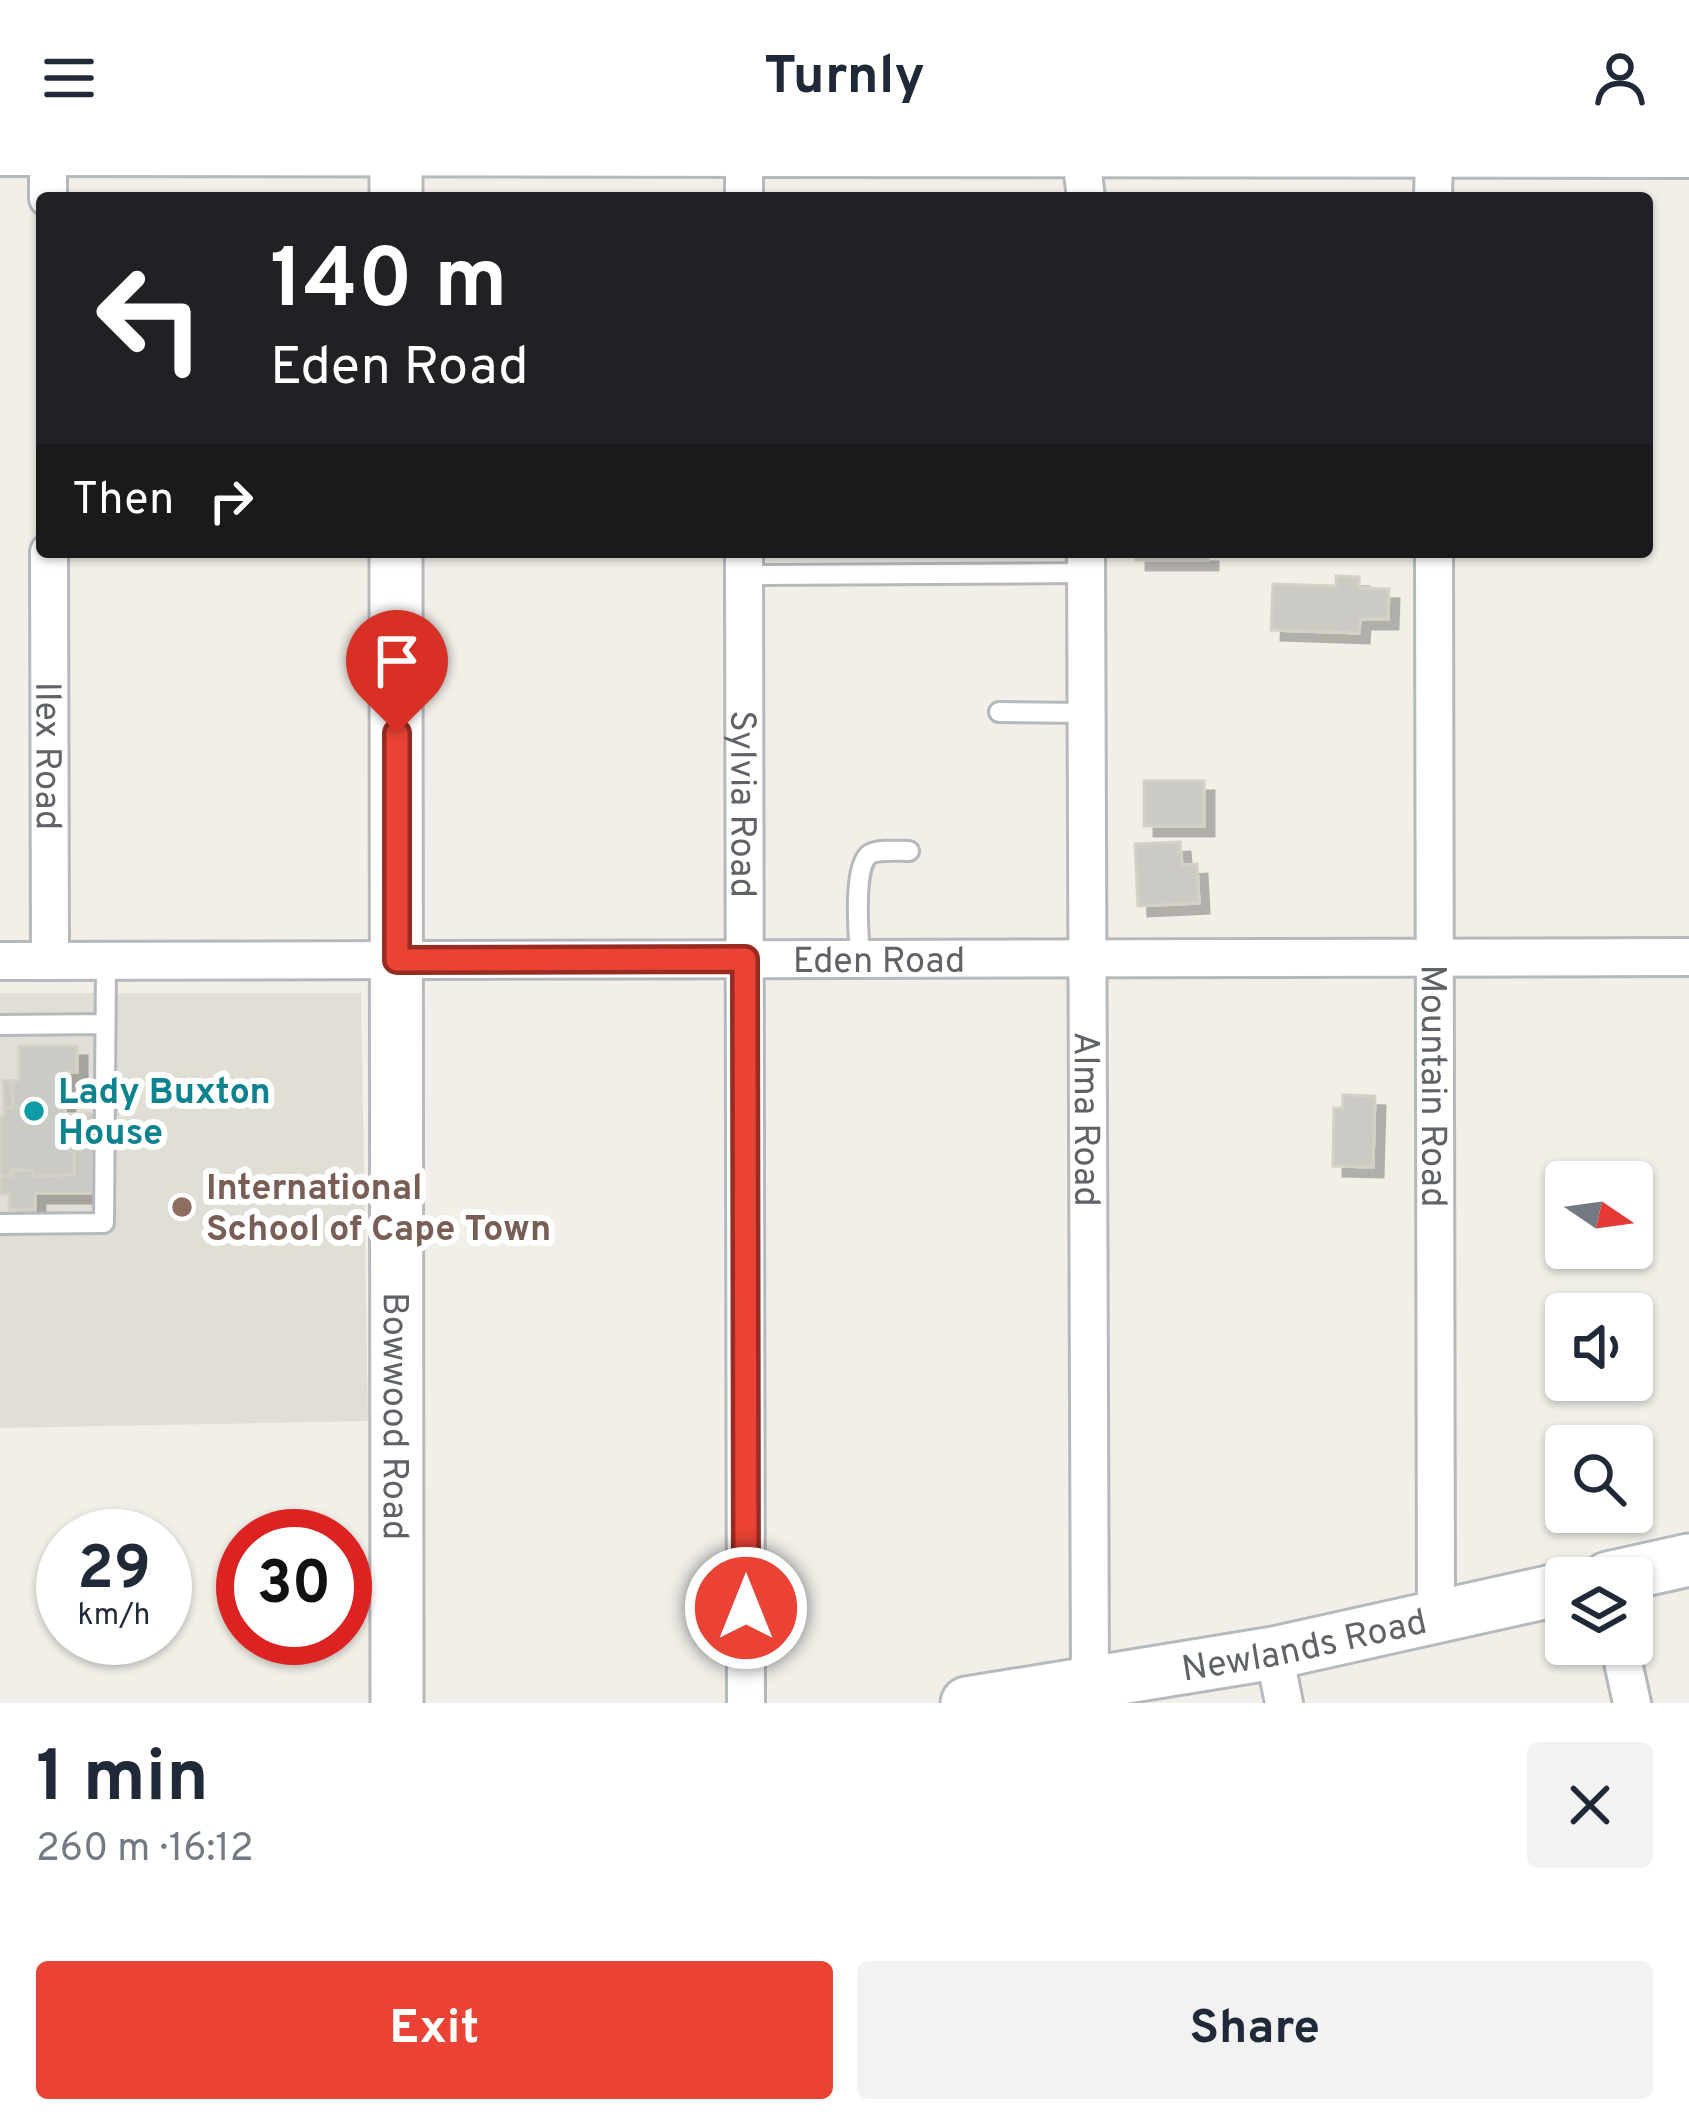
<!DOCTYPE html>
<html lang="en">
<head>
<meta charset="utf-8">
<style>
  body { margin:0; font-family:Overpass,sans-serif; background:#f2f2f3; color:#1f2937; height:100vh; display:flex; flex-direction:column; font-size:45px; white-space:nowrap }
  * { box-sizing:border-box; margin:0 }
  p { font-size:39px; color:#747a83 }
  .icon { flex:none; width:66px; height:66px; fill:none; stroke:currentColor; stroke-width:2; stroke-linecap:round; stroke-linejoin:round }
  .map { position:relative; height:1547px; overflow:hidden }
  .drawer { display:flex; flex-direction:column; background:#fff; flex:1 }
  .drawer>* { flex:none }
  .banner { position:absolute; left:36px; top:36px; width:1617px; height:366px; border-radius:12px; box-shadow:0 3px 9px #0004; background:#202124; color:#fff; overflow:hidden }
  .needle { width:78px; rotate:103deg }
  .controls { position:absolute; left:1545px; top:1005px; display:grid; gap:24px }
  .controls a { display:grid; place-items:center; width:108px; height:108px; border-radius:12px; background:#fff; box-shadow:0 3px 9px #0004; font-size:60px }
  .speed { position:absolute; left:36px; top:1353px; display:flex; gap:24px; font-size:60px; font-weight:700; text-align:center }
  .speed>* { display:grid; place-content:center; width:156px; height:156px; border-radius:50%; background:#fff; box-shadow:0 3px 9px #0004; line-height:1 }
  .speed small { font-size:30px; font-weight:400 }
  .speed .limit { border:18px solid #d22; background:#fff; color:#111 }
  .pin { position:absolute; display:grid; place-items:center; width:102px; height:102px; color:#fff; margin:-123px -51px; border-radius:50% 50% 50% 0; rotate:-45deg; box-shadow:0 0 12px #0007 }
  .pin .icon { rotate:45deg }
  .me { position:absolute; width:132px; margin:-66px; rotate:0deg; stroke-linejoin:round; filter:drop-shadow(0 0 9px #0008) }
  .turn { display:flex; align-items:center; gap:42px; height:252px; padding:0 36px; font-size:54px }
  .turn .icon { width:156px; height:156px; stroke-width:2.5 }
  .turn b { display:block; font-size:84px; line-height:102px }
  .then { display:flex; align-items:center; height:114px; padding:0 36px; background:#0003; gap:24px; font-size:45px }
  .round { display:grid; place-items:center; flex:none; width:126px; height:126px; border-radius:12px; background:#f2f2f3 }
  .headline { display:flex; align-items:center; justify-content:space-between; height:204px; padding:0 36px }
  h1 { font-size:72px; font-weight:700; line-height:90px }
  .action { display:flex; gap:24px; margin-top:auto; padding:24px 36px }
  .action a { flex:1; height:138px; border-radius:12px; background:#ea4335; color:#fff; font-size:48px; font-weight:700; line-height:138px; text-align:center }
  .action a+a { background:#f2f2f3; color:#1f2937 }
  header { display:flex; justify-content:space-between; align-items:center; height:156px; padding:0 36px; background:#fff; font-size:54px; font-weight:700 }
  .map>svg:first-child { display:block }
</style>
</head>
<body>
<header><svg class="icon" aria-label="menu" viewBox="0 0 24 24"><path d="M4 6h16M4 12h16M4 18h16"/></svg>Turnly<svg class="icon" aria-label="person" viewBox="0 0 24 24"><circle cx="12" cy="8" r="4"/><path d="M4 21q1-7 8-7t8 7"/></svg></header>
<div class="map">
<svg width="1689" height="1547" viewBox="0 0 1689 1547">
  <defs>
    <filter id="shadow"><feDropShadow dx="10" dy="10" stdDeviation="0" flood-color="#0004"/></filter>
  </defs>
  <rect width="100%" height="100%" fill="#f1efe8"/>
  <path fill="#e1ded6" d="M0,837H361L368,1265L0,1272Z"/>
  <path fill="#cccac5" stroke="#d6d1c6" stroke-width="3" filter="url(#shadow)" d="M1136,396H1208V404H1136Z
    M1336,420L1359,421V432L1389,433L1388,463H1360L1359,477L1271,474L1273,428L1336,430Z
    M1144,625H1204V670H1144Z
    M1180,686L1182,709L1197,708L1199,747L1138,750L1135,688Z
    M19,890H77V916H65V958H74V1019L32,1020L33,1014H12V1020H0V960H4V952H13L12,925L19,924Z
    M3,924L12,925L13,952H4Z
    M1343,939L1375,940L1373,1011L1333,1010L1334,952H1343Z
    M74,958H94L93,1037H35V1054H9V1038H0V1020H12V1014H33L32,1020L74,1019Z"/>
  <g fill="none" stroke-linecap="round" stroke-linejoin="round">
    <defs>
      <path id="lane" d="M744,419L1086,417
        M999,556L1086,557
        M860,803C859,783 852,709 870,698C879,693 899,695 909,695
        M0,869L105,868
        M0,1068L104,1067L106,805"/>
      <g id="street">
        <path d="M1081,0L1086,42"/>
        <path d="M0,1L1689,3"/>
        <path d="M48,1V42"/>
        <path d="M744,42V1"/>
        <path d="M1433,42L1434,0"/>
        <path id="s1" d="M49,396L50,805"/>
        <path id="s2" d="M744,396L746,1547"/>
        <path id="s3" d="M1086,396L1090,1528"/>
        <path id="s4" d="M1434,396L1436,1461"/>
        <path id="s5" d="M0,805L1689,801"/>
        <path d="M1619,1488L1632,1547"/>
        <path d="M1274,1497L1284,1547"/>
      </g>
      <g id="secondary">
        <path d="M396,42V0"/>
        <path id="s6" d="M396,396L397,1547"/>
        <path d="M1608,1422L1689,1404"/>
        <path id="s7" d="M967,1547L1274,1497L1566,1432"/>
      </g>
    </defs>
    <use href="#lane" stroke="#b5b8bc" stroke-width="24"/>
    <use href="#street" stroke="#b5b8bc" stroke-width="42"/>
    <use href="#secondary" stroke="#b6babf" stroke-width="57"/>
    <use href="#lane" stroke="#fff" stroke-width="18"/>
    <use href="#street" stroke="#fff" stroke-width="36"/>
    <use href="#secondary" stroke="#fff" stroke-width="51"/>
  </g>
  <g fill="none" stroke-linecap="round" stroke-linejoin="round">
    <defs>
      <path id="route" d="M397,577V804L745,803L746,1452"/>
    </defs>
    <use href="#route" stroke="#982c22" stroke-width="30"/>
    <use href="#route" stroke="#ea4335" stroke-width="21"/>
  </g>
  <circle fill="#0f9aa8" stroke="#fff" stroke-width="4.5" cx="34" cy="955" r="12"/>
  <circle fill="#8d6e63" stroke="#fff" stroke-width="4.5" cx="182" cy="1051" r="12"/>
  <g text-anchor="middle" stroke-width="12" stroke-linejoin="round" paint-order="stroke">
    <g font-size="36" fill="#5f6368" stroke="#fff">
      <text dy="13" stroke="none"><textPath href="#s1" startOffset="204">Ilex Road</textPath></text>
      <text dy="13" stroke="none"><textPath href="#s2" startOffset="252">Sylvia Road</textPath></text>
      <text dy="13" stroke="none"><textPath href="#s5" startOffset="879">Eden Road</textPath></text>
      <text dy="13" stroke="none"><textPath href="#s4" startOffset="534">Mountain Road</textPath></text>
      <text dy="13" stroke="none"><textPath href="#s3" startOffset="567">Alma Road</textPath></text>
      <text dy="13" stroke="none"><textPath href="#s6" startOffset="864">Bowwood Road</textPath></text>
      <text dy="13" stroke="none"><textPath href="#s7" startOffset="342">Newlands Road</textPath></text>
    </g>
    <g font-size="36" font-weight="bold" fill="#0d838f" stroke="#fff" text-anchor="start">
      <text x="58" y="947">Lady Buxton<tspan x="58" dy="41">House</tspan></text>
    </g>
    <g font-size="36" font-weight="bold" fill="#785e54" stroke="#fff" text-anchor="start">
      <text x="206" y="1043">International<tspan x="206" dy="41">School of Cape Town</tspan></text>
    </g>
  </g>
</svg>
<div class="controls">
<a><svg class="needle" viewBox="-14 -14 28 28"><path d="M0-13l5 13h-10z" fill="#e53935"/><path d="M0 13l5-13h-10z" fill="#747a83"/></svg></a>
<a><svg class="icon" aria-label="sound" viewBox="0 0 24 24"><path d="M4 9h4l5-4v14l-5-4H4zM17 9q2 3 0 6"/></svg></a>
<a><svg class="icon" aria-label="search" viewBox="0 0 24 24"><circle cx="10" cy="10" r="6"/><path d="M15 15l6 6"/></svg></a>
<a><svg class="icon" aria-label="layers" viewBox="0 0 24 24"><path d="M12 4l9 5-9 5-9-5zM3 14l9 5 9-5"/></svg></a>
</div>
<div class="speed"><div>29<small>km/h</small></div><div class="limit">30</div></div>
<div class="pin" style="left:397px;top:577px;background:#d93025"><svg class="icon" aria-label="arrive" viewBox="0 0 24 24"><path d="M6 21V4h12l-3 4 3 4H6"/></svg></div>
<svg class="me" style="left:746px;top:1452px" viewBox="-20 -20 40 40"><circle r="17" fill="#ea4335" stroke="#fff" stroke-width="3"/><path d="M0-11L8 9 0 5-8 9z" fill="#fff"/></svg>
<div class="banner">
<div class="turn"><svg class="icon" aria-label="left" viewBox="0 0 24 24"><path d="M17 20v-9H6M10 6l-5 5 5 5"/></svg><div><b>140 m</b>Eden Road</div></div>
<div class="then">Then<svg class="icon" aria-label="right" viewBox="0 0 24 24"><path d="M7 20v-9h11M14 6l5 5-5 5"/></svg></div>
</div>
</div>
<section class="drawer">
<div class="headline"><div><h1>1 min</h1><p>260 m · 16:12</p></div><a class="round"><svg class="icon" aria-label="close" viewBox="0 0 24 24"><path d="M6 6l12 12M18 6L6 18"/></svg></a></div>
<div class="action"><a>Exit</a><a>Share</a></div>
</section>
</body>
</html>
